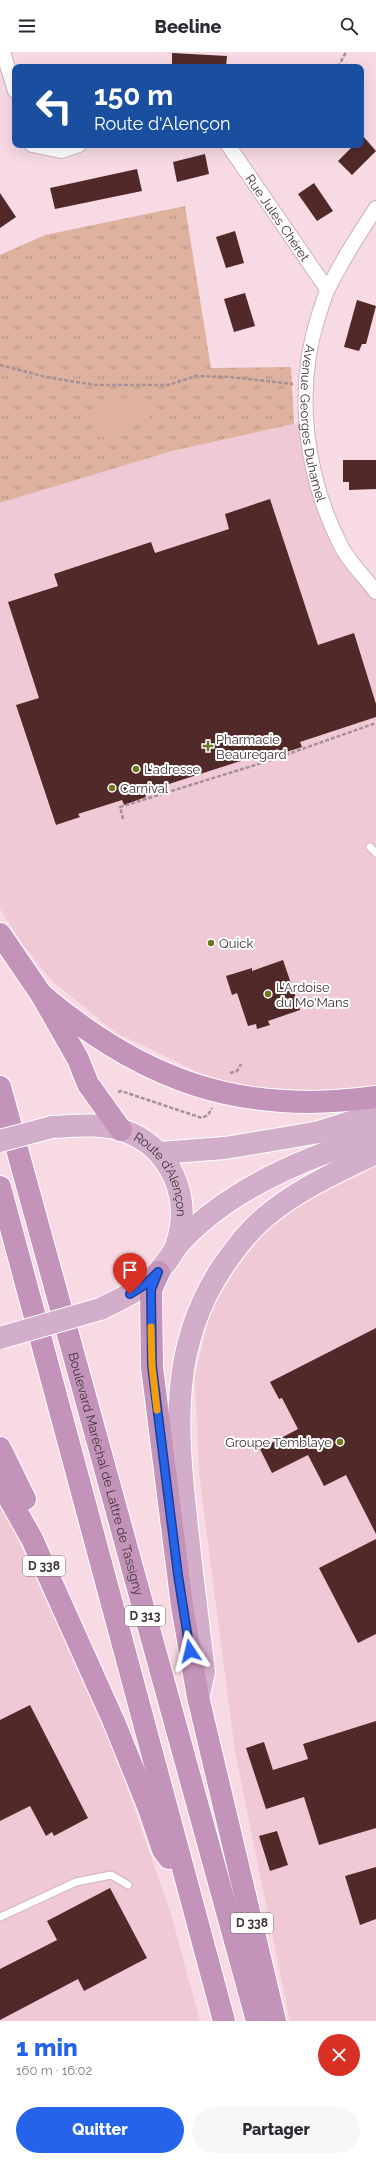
<!DOCTYPE html>
<html lang="fr">
<head>
<meta charset="utf-8">
<style>
  body { margin:0; font-family:Raleway,sans-serif; background:#f7f7f7; color:#2b2b33; height:100vh; display:flex; flex-direction:column; font-size:15px; white-space:nowrap }
  * { box-sizing:border-box; margin:0 }
  p { font-size:13px; color:#7c7c81 }
  .icon { flex:none; width:22px; height:22px; fill:none; stroke:currentColor; stroke-width:2; stroke-linecap:round; stroke-linejoin:round }
  .map { position:relative; height:1969px; overflow:hidden }
  .sheet { display:flex; flex-direction:column; background:#fff; flex:1 }
  .sheet>* { flex:none }
  .banner { position:absolute; left:12px; top:12px; width:352px; height:84px; border-radius:8px; box-shadow:0 4px 16px #0002; background:#1a4fa0; color:#fff; overflow:hidden }
  .pin { position:absolute; display:grid; place-items:center; width:34px; height:34px; color:#fff; margin:-41px -17px; border-radius:50% 50% 50% 0; rotate:-45deg; box-shadow:0 0 4px #0007 }
  .pin .icon { rotate:45deg }
  .me { position:absolute; width:44px; margin:-22px; rotate:350deg; stroke-linejoin:round; filter:drop-shadow(0 0 3px #0008) }
  .turn { display:flex; align-items:center; gap:14px; height:84px; padding:0 16px; font-size:18px }
  .turn .icon { width:52px; height:52px; stroke-width:2.5 }
  .turn b { display:block; font-size:28px; line-height:34px }
  .round { display:grid; place-items:center; flex:none; width:42px; height:42px; border-radius:21px; background:#f7f7f7 }
  .head { display:flex; align-items:center; justify-content:space-between; height:68px; padding:0 16px }
  h1 { font-size:24px; font-weight:800; line-height:30px; color:#2563eb }
  .button { display:flex; gap:8px; margin-top:auto; padding:8px 16px }
  .button a { flex:1; height:46px; border-radius:24px; background:#2563eb; color:#fff; font-size:16px; font-weight:800; line-height:46px; text-align:center }
  .button a+a { background:#f7f7f7; color:#2b2b33 }
  header { display:flex; justify-content:space-between; align-items:center; height:52px; padding:0 16px; background:#fff; font-size:18px; font-weight:800 }
  .map>svg:first-child { display:block }
</style>
</head>
<body>
<header><svg class="icon" aria-label="menu" viewBox="0 0 24 24"><path d="M4 6h16M4 12h16M4 18h16"/></svg>Beeline<svg class="icon" aria-label="search" viewBox="0 0 24 24"><circle cx="10" cy="10" r="6"/><path d="M15 15l6 6"/></svg></header>
<div class="map">
<svg width="376" height="1969" viewBox="0 0 376 1969">
  <defs>
    <pattern id="grass-tufts" width="24" height="20" patternUnits="userSpaceOnUse"><rect width="24" height="20" fill="#dfb29f"/><path d="M3 7l-1-3M5 7V3M7 7l1-3M15 17l-1-3M17 17v-4M19 17l1-3" fill="none" stroke="#b69282"/></pattern>
  </defs>
  <rect width="100%" height="100%" fill="#f7dae3"/>
  <path fill="#efcad6" d="M305,370L341,495L376,540V1041L281,1044L214,1028L115,980L52,929L24,894L0,857V451L172,399Z
    M376,1110V1969H290L235,1700L199,1421L195,1324L210,1260L238,1213L268,1177L301,1152Z
    M0,1449L108,1681L171,1862L200,1969H0Z"/>
  <path fill="url(#grass-tufts)" d="M185,154L211,316L291,315L294,372L172,399L0,451V203L45,183Z"/>
  <path fill="#dfb29f" d="M141,340L150,368L101,386L91,358Z"/>
  <path fill="#512929" d="M172,1L227,4L226,15H172Z
    M363,84L376,99L352,123L338,109L354,93H361Z
    M205,102L209,122L177,130L173,110Z
    M137,117L142,139L55,157L50,136Z
    M314,131L333,159L317,169L298,142Z
    M0,141L16,165L0,176Z
    M235,179L244,211L226,216L216,185Z
    M245,241L255,274L234,280L224,247Z
    M357,248L376,254L366,292H362L359,299L344,295Z
    M343,408H376V437L349,438V430H343Z
    M270,447L318,593L354,581L376,652V665L300,690L302,695L280,702L278,697L144,740L146,745L124,753L122,748L78,762L80,765L56,773L16,653L39,646L8,550L58,534L54,522L151,490L155,501L229,477L225,462Z
    M283,908L300,958L268,969L270,973L257,977L256,972L248,974L237,941L232,943L226,924L252,916V919Z
    M376,1276V1482L346,1423L324,1434L308,1403L272,1421L260,1397L298,1377L282,1346L279,1347L270,1330Z
    M376,1487V1582L358,1591L319,1516Z
    M30,1653L88,1766L54,1784L52,1780L46,1784L30,1754L0,1769V1668Z
    M376,1669V1776L319,1793L304,1745L266,1757L246,1696L264,1690L273,1718L308,1707L303,1692Z
    M277,1779L288,1813L270,1819L259,1784Z
    M376,1815V1867L360,1873L345,1824Z
    M110,1836L147,1906L84,1939L78,1927L0,1968V1917L57,1888L47,1869Z"/>
  <g fill="none" stroke-linecap="round" stroke-linejoin="round">
    <defs>
      <path id="service" d="M370,795L376,801
        M0,1865L76,1830L111,1823L128,1833"/>
      <g id="minor">
        <path d="M3,0L15,39"/>
        <path d="M32,93L61,99L79,93"/>
        <path id="s1" d="M228,93L327,237"/>
        <path id="s2" d="M376,156C359,182 342,208 328,237C324,245 322,254 319,262C294,338 305,423 341,494C349,510 365,525 376,540"/>
      </g>
      <g id="primary">
        <path id="s3" d="M52,1075C75,1074 100,1071 122,1078C171,1094 193,1146 176,1194C173,1202 165,1212 159,1219C143,1237 121,1247 100,1257"/>
        <path d="M159,1101L225,1096L285,1086L319,1080L376,1062"/>
        <path d="M176,1195C225,1138 305,1105 376,1084"/>
        <path d="M199,1642L204,1620C198,1568 191,1517 186,1465C176,1375 170,1293 223,1214C236,1196 248,1179 265,1165C298,1137 337,1120 376,1101"/>
      </g>
      <g id="trunk">
        <path d="M0,882L41,942L78,1007L88,1032L121,1078"/>
        <path d="M41,942C143,1029 242,1064 376,1045"/>
        <path id="s4" d="M0,1035L257,1969"/>
        <path d="M0,1135L224,1969"/>
        <path d="M159,1220L151,1238L152,1315L182,1554L198,1645L275,1969"/>
        <path d="M0,1396L25,1447"/>
        <path d="M0,1430L32,1487L114,1670L148,1754L163,1798L169,1806"/>
      </g>
    </defs>
    <use href="#service" stroke="#ceb2bb" stroke-width="9"/>
    <use href="#minor" stroke="#ceb2bb" stroke-width="16"/>
    <use href="#primary" stroke="#fff" stroke-width="24"/>
    <use href="#trunk" stroke="#fff" stroke-width="24"/>
    <path stroke="#a59096" stroke-width="2.5" stroke-dasharray="4 2" stroke-linecap="butt" d="M338,15L346,0
      M0,313L46,325L95,333H168L196,324L230,325L293,332
      M123,767L120,755L268,709L376,671
      M230,1021L237,1019L241,1012
      M118,1040L121,1039L202,1066L208,1063L212,1056"/>
    <use href="#service" stroke="#fff" stroke-width="7"/>
    <use href="#minor" stroke="#fff" stroke-width="14"/>
    <use href="#primary" stroke="#d3aecb" stroke-width="22"/>
    <use href="#trunk" stroke="#c493ba" stroke-width="22"/>
    <defs>
      <path id="primary-bridge" d="M0,1089L52,1075
        M0,1286L100,1257"/>
    </defs>
    <use href="#primary-bridge" stroke="#fff" stroke-width="24" stroke-linecap="butt"/>
    <use href="#primary-bridge" stroke="#d3aecb" stroke-width="22"/>
  </g>
  <g fill="none" stroke-linecap="round" stroke-linejoin="round">
    <defs>
      <path id="route" d="M130,1242L146,1232L158,1220L151,1238L152,1314L178,1523L190,1599"/>
    </defs>
    <use href="#route" stroke="#184099" stroke-width="10"/>
    <use href="#route" stroke="#2563eb" stroke-width="7"/>
    <path stroke="#f59e0b" stroke-width="7" d="M151,1275L152,1314L157,1358"/>
  </g>
  <g fill="#6f761f" stroke="#fff" stroke-width="1.5">
    <path d="M206 688h4v4h4v4h-4v4h-4v-4h-4v-4h4z"/>
    <circle cx="136" cy="717" r="4"/>
    <circle cx="112" cy="736" r="4"/>
    <circle cx="211" cy="891" r="4"/>
    <circle cx="268" cy="942" r="4"/>
    <circle cx="340" cy="1390" r="4"/>
  </g>
  <g text-anchor="middle" stroke-width="4" stroke-linejoin="round" paint-order="stroke">
    <g fill="#fff" stroke="#797173" stroke-width="1">
      <rect x="23" y="1504" width="42" height="20" rx="3"/>
      <rect x="125" y="1554" width="40" height="20" rx="3"/>
      <rect x="231" y="1861" width="42" height="20" rx="3"/>
    </g>
    <g font-size="12" font-weight="bold" fill="#3f3437">
      <text x="44" y="1518">D 338</text>
      <text x="145" y="1568">D 313</text>
      <text x="252" y="1875">D 338</text>
    </g>
    <g font-size="13" fill="#3f3437" stroke="#fff">
      <text dy="5" stroke="none"><textPath href="#s1" startOffset="88">Rue Jules Chéret</textPath></text>
      <text dy="5" stroke="none"><textPath href="#s2" startOffset="232">Avenue Georges Duhamel</textPath></text>
      <text dy="5" stroke="none"><textPath href="#s3" startOffset="134">Route d'Alençon</textPath></text>
      <text dy="5" stroke="none"><textPath href="#s4" startOffset="401">Boulevard Maréchal de Lattre de Tassigny</textPath></text>
    </g>
    <g font-size="13" fill="#3f3437" stroke="#fff" text-anchor="start">
      <text x="216" y="692">Pharmacie<tspan x="216" dy="15">Beauregard</tspan></text>
      <text x="144" y="722">L'adresse</text>
      <text x="120" y="741">Carnival</text>
      <text x="219" y="896">Quick</text>
      <text x="276" y="940">L'Ardoise<tspan x="276" dy="15">du Mo'Mans</tspan></text>
      <text x="332" y="1395" text-anchor="end">Groupe Temblaye</text>
    </g>
  </g>
</svg>
<div class="pin" style="left:130px;top:1242px;background:#d93025"><svg class="icon" aria-label="arrive" viewBox="0 0 24 24"><path d="M6 21V4h12l-3 4 3 4H6"/></svg></div>
<svg class="me" style="left:190px;top:1599px" viewBox="-20 -20 40 40"><path d="M0-17L14 15 0 8-14 15z" fill="#2563eb" stroke="#fff" stroke-width="4"/></svg>
<div class="banner">
<div class="turn"><svg class="icon" aria-label="left" viewBox="0 0 24 24"><path d="M17 20v-9H6M10 6l-5 5 5 5"/></svg><div><b>150 m</b>Route d'Alençon</div></div>
</div>
</div>
<section class="sheet">
<div class="head"><div><h1>1 min</h1><p>160 m · 16:02</p></div><a class="round" style="background:#d93025;color:#fff"><svg class="icon" aria-label="close" viewBox="0 0 24 24"><path d="M6 6l12 12M18 6L6 18"/></svg></a></div>
<div class="button"><a>Quitter</a><a>Partager</a></div>
</section>
</body>
</html>
